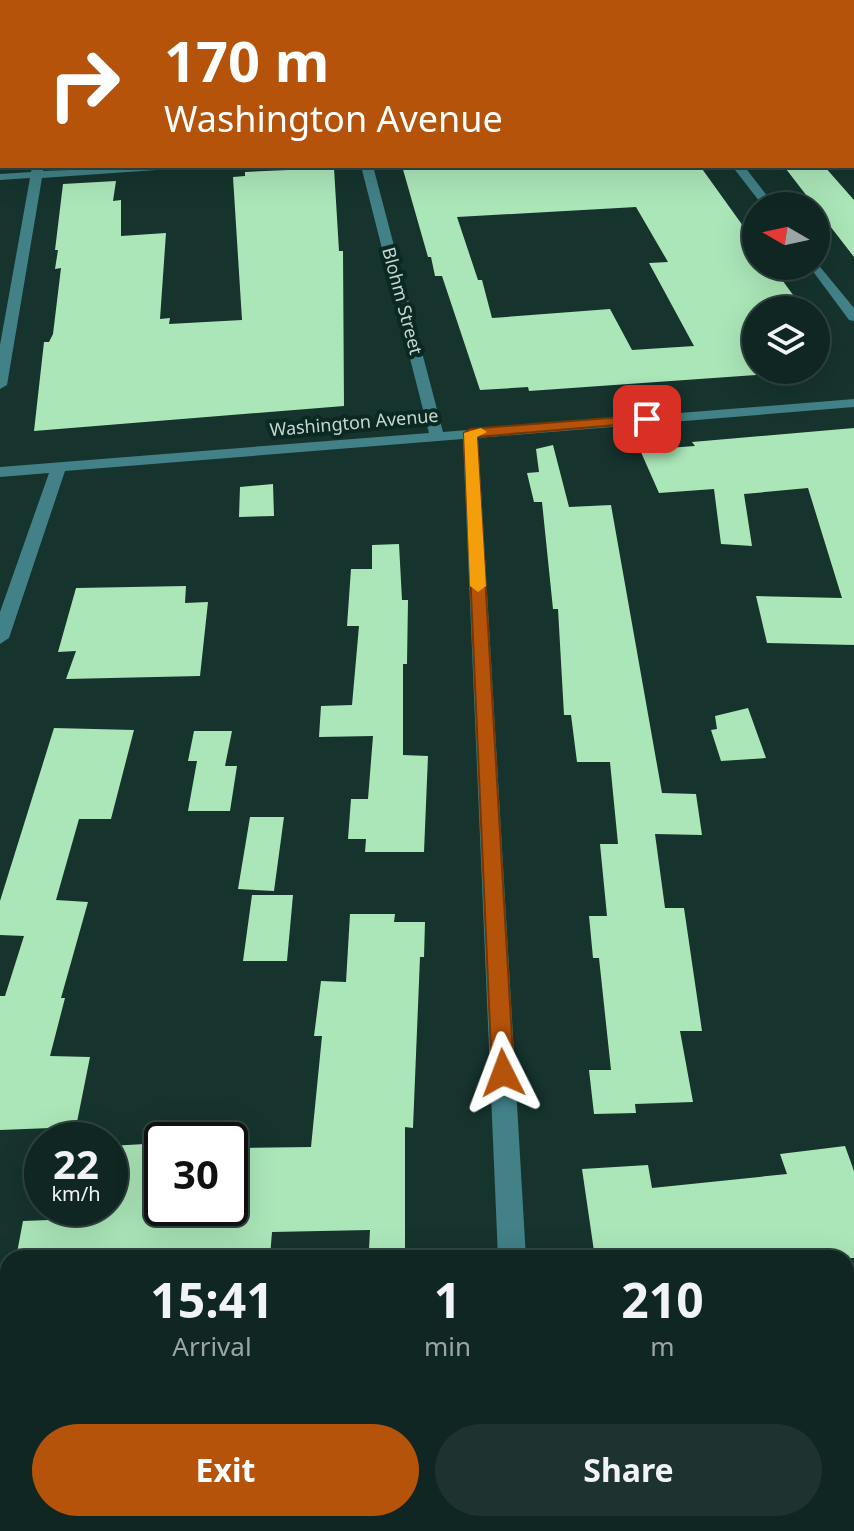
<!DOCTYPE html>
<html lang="en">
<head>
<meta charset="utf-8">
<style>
  body { margin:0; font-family:"Noto Sans",sans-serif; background:#1e322f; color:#f1f3f6; height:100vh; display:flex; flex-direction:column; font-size:30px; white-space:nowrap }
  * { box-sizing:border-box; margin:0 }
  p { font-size:26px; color:#9ca5a5 }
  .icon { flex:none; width:44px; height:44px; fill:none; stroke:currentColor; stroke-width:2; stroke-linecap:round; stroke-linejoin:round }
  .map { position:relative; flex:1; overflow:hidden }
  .details { position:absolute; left:0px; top:1250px; width:854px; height:282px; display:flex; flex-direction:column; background:#102622; border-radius:24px 24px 0 0; box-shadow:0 8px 32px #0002,0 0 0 2px #304340 }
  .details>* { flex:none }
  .banner { position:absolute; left:0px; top:0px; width:854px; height:168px; box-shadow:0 8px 32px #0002,0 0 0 2px #304340; background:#b45309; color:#fff; overflow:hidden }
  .needle { width:52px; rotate:279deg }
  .buttons { position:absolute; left:742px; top:192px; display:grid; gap:16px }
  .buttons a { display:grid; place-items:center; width:88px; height:88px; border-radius:50%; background:#102622; box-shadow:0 8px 32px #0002,0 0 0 2px #304340; font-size:40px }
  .speed { position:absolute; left:24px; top:1122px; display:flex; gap:16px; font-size:40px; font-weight:700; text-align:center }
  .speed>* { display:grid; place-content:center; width:104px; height:104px; border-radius:50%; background:#102622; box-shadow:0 8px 32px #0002,0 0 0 2px #304340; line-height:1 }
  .speed small { font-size:20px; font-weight:400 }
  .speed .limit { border:4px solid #111; border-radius:12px; background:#fff; color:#111 }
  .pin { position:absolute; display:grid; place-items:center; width:68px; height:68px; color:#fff; margin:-34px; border-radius:16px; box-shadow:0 4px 12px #0006 }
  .me { position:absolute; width:88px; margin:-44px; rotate:357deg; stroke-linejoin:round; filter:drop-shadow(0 0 6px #0008) }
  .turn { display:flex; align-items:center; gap:28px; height:168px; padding:0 32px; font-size:36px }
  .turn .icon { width:104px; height:104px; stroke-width:2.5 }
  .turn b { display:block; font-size:56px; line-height:68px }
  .eta { display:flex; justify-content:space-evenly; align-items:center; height:136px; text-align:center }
  .eta b { font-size:48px; font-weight:700; line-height:56px }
  .button { display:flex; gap:16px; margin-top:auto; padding:16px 32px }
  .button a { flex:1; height:92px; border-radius:48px; background:#b45309; color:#fff; font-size:32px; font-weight:700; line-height:92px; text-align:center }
  .button a+a { background:#1e322f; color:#f1f3f6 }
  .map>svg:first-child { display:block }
</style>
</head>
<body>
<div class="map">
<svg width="854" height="1531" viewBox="0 0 854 1531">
  <rect width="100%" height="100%" fill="#16332d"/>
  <path fill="#abe6b8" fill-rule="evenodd" d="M402,166H700L756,244V266H772L804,310H756V375L529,391L528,387L480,390L442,276H435L431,257H428ZM636,207L668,262L649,263L694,346L632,350L610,309L492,318L482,280H478L457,217Z
    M824,166L854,200V257L786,169Z
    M334,168L339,251H343L344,406L34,431L44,342H49L53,334L61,268L55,269L58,250H55L63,184L116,181L113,201L121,200V236L166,233L160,319L170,318L169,324L242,320L233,177L245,176V172Z
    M854,428V645L767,643L756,596L842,598L808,488L744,494L752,546L721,544L714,489L659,493L640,450L695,446L692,442Z
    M553,445L569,507L611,505L662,793L696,794L702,835L655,834L665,908H684L702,1031H680L693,1102L635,1104L636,1113L594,1114L589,1070H611L599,958H593L589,916H607L600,844H618L610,762H577L571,715H564L558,609H553L542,502H534L527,473L539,472L536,449Z
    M273,484L274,516L239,517L240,487Z
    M399,544L402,600H408L407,664H403V755L428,756L424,852H365L366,839H348L351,799H368L373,736L319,737L321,706L352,705L359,626H347L351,569H372V545Z
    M186,586L185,603L208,602L200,676L66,679L76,651L58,652L76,588Z
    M748,708L766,758L721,761L711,730L717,729L715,716Z
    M54,728L134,730L111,819H79L56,900L88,902L61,998H65L50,1056L90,1057L76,1127L0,1130V996H5L24,936L0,935V901Z
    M194,731H232L225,766H237L230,811H188L197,761H188Z
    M250,817H284L274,891L238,889Z
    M252,895H293L287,961H243Z
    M350,914H395L394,922H425L424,957H420L413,1128L405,1127V1248L369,1249L370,1230L272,1232L270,1257L16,1258L23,1221L100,1218L102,1208H110V1146L162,1143V1208H233L239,1148L311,1147L322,1036H314L321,981L346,982Z
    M845,1146L854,1171V1258H595L582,1169L648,1165L652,1188L787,1174L780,1154Z"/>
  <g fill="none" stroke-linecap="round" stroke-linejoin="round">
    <path fill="#418187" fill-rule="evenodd" d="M65,0H73V2H65Z
      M318,0H326V2H318Z
      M436,0H482L434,2Z
      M608,0H617L618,2H609Z
      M852,122H854V128H852Z
      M32,166H44L43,171L177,166L171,169L42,178L7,385L0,389V345L30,178L0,180V174L31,172Z
      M361,166H373L443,432L854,399V407L478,438L526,1258H498L463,439L65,471L9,638L0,644V612L49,473L0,477V467L429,433Z
      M732,166H744L775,206H763Z
      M816,262L854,308V321L849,320L809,266H816Z
      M510,1524H542V1531H510Z"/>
    <path fill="#39d6e2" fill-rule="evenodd" d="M846,1398H854V1428H846Z
      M8,1478V1508L0,1509V1479Z"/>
  </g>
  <path fill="#b45309" stroke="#753606" stroke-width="2" d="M647,415L654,419L652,422L477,437L514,1073L511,1080L503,1083L495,1080L492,1073L464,433L470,429Z"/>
  <path fill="#f59e0b" d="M481,428L487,432L477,437L486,586L478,592L470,586L464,433Z"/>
  <g text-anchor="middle" stroke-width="8" stroke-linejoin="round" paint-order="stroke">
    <g font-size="18" fill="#c6d7d2" stroke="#0b2923">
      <text transform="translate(402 301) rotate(75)" y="6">Blohm Street</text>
      <text transform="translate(354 423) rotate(-5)" y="6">Washington Avenue</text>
    </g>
  </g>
</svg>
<div class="buttons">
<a><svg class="needle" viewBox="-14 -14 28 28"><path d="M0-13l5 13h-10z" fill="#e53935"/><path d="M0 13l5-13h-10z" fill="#9ca5a5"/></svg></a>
<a><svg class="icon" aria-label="layers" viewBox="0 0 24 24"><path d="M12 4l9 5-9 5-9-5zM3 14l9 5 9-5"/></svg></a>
</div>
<div class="speed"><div>22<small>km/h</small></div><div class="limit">30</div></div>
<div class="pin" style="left:647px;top:419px;background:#d93025"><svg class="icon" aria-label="arrive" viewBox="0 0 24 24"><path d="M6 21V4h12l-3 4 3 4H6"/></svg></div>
<svg class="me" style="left:503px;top:1073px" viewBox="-20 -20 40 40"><path d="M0-17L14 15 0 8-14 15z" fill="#b45309" stroke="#fff" stroke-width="4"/></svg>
<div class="banner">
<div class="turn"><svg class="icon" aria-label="right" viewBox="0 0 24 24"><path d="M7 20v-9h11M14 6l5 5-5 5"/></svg><div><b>170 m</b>Washington Avenue</div></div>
</div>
<section class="details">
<div class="eta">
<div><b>15:41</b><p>Arrival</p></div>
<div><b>1</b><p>min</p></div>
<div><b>210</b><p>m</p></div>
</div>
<div class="button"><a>Exit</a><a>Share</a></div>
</section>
</div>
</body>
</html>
